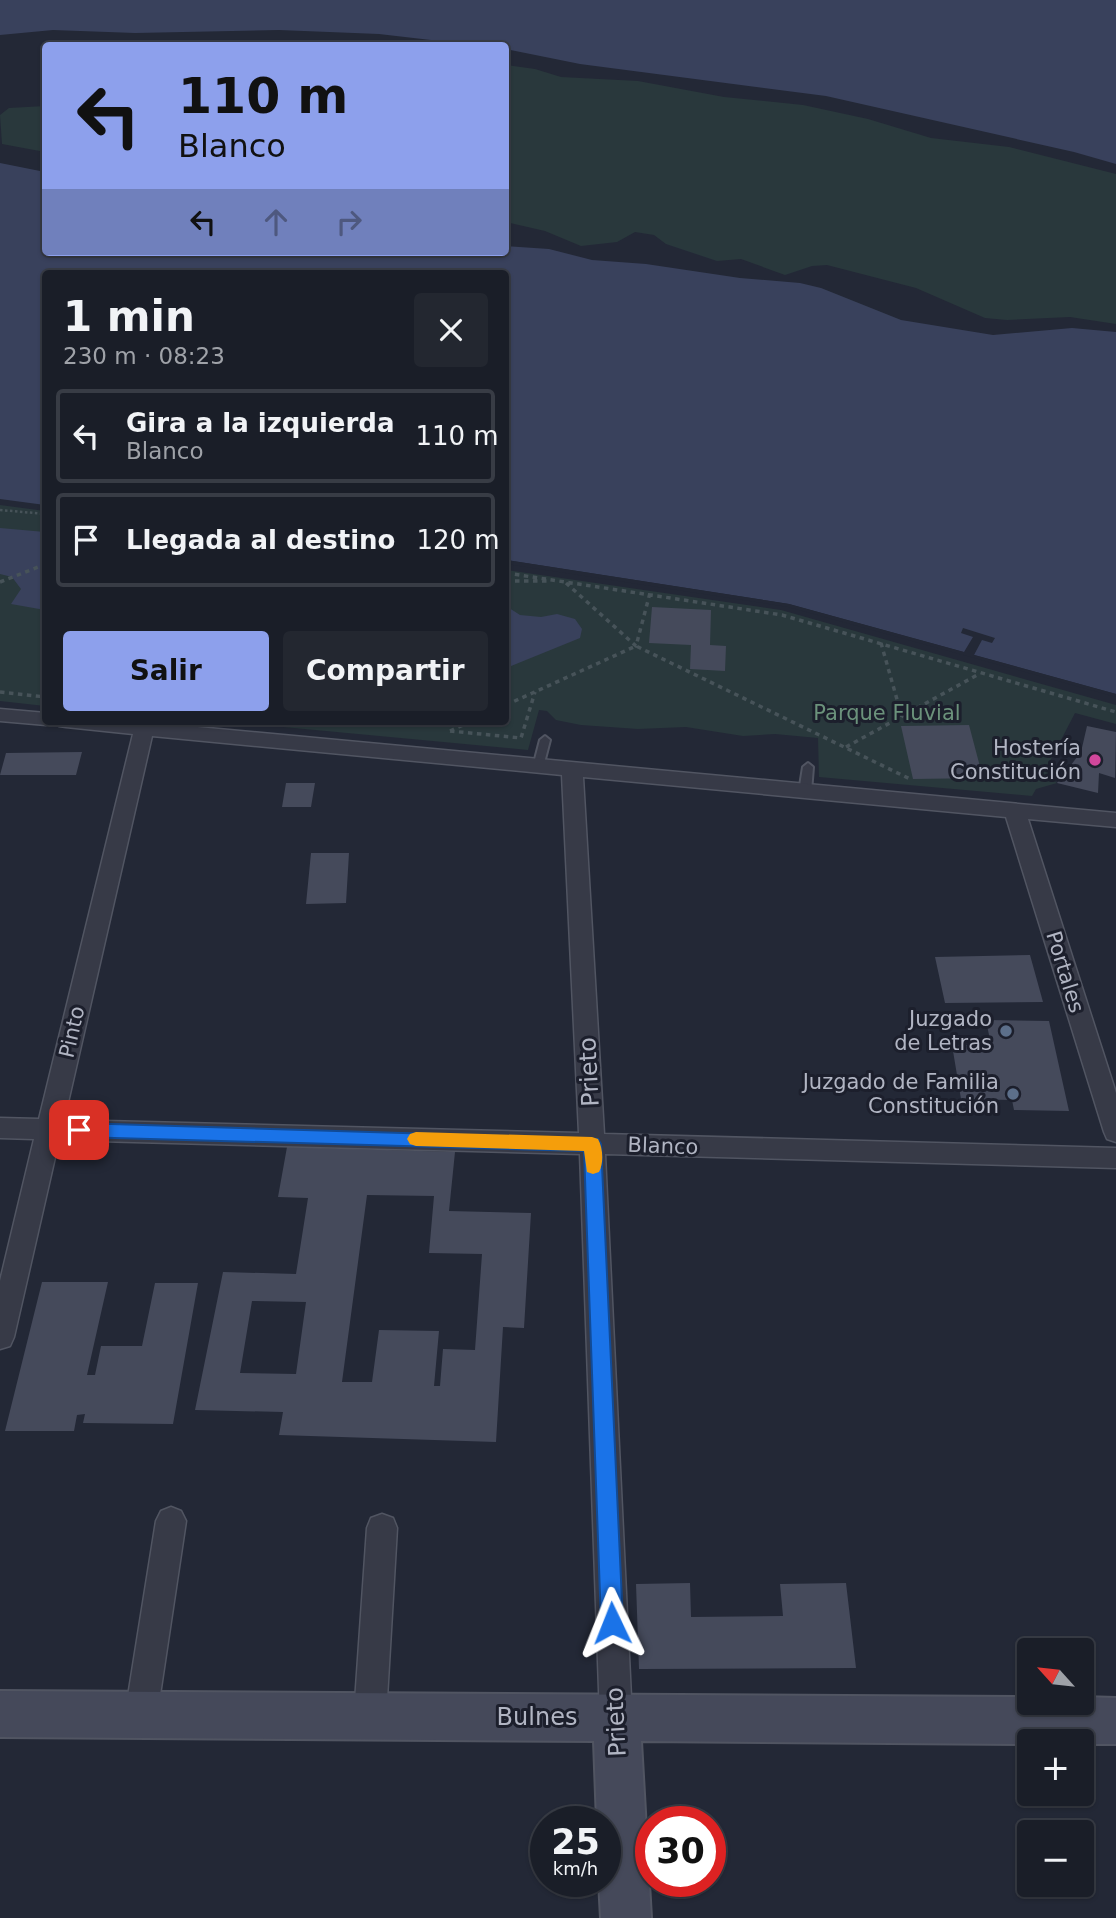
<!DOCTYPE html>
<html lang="es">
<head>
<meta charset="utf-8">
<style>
  body { margin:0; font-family:"DejaVu Sans",sans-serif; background:#232730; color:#f1f3f6; height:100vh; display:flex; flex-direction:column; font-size:26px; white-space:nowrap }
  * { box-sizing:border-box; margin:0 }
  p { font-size:23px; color:#9fa2a8 }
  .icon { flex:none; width:38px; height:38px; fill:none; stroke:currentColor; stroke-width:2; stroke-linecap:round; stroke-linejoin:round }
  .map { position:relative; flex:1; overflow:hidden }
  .details { position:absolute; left:42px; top:270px; width:467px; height:455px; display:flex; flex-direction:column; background:#1a1e28; border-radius:7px; box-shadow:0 2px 5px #0004,0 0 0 2px #383c45 }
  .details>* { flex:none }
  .hud { position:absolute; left:42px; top:42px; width:467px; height:214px; border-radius:7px; box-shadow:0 2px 5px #0004,0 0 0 2px #383c45; background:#8da0ec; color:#111; overflow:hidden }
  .needle { width:46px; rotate:297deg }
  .fabs { position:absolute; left:1017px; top:1638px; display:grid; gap:14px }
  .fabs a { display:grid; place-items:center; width:77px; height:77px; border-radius:7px; background:#1a1e28; box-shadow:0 2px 5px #0004,0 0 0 2px #383c45; font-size:35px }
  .speed { position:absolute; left:530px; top:1806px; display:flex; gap:14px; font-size:35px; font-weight:700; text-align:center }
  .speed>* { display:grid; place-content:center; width:91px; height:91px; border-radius:50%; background:#1a1e28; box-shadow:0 2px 5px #0004,0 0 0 2px #383c45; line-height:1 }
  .speed small { font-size:18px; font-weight:400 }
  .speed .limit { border:10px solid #d22; background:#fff; color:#111 }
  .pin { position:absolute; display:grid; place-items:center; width:60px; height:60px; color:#fff; margin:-30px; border-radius:14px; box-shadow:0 4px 10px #0006 }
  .me { position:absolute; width:77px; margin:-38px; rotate:358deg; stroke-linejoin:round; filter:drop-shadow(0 0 5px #0008) }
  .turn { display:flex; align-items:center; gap:24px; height:147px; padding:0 21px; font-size:32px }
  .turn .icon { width:91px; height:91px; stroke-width:2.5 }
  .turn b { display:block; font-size:49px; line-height:60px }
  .lanes { display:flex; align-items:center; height:66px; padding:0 21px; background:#0003; justify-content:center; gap:35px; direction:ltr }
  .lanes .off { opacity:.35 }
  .round { display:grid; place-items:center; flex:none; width:74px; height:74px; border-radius:7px; background:#232730 }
  .headline { display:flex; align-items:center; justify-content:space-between; height:119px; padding:0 21px }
  h1 { font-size:42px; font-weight:600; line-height:52px }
  .primary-button { display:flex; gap:14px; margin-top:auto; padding:14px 21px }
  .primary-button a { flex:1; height:80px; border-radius:7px; background:#8da0ec; color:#111; font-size:28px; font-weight:600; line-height:80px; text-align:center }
  .primary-button a+a { background:#232730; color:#f1f3f6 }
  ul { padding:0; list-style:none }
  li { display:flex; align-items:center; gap:21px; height:94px; margin:0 14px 10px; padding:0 7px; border:4px solid #383c45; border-radius:7px }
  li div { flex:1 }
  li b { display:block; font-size:26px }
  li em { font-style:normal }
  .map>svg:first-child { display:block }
</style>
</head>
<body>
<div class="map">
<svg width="1116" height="1918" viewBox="0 0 1116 1918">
  <rect width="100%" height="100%" fill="#232836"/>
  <path fill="#29383c" d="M506,65L535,69L561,77L638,81L724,97L803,105L868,119L931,138L1009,147L1116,174V324L1070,317L1007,320L985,318L916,288L827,265L812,266L785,275L741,259L717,261L666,244L654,235L635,232L617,242L581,246L545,231L506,222Z
    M45,106V152L2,144L0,115L9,108Z
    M0,505L45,511V706L0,701Z
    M506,570L781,610L1116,705V724L1075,713L1048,765L1053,780L1057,783L1036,789L1032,796L819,777L818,738L775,734L743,736L686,727L638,729L581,725L556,720L547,711L539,710L528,750L220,721H506Z"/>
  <path fill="#39415c" d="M0,0H1116V164L1074,152L826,96L580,64L506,49V46L474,45L379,34L279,30L135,33L53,30L0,35Z
    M0,163L45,172L46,252H506V246L549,249L592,260L646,264L740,278L800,283L821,288L901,320L993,335L1072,328L1116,332V694L789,604L506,560V273H46L45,505L0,499Z
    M0,528L45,532V610L11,604L21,589L12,577L0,574Z
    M506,606L520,615L541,617L557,614L575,619L582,629L580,638L506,668Z"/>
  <path fill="#232836" d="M506,560L789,604L964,652L973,637L961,633L963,628L995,638L992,643L982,640L974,655L1116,694V697L788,607L506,564Z"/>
  <path fill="#454a5b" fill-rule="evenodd" d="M652,607L711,610L710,645L726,646L725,671L690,669L691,645L649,643Z
    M969,725L983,778L913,779L901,726Z
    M1087,726L1116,732L1115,778L1099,773L1098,793L1057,783L1081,752Z
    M82,752L76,775H0L6,753Z
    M286,783H315L311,807H282Z
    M311,853H349L346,903L306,904Z
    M1030,955L1043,1002L945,1003L935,957Z
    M986,1020L1049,1021L1069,1111L1014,1110L1012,1100L961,1099L952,1045H991Z
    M287,1147L455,1152L449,1211L531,1213L524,1328L503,1327L496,1442L279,1435L283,1412L195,1410L223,1272L296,1274L308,1198L278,1197ZM367,1195L434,1196L429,1253L482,1254L475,1350L443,1349L440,1386H434L439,1331L379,1330L372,1382H342ZM252,1301L306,1302L296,1374L240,1373Z
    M42,1282H108L87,1375H95L101,1346H142L155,1283H198L173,1424L83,1423L85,1414L77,1415L74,1431H5Z
    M690,1583L691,1617L783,1616L780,1584L846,1583L856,1668L639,1669L636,1584Z"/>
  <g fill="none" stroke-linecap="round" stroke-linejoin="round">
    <defs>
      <path id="lane" d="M545,736L550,740L543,767L538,771L533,767L540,740Z
        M808,763L813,767L811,792L805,796L799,792L803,767Z"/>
      <path id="street" d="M0,709L46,713V721H55L46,725L0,721Z
        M56,721L144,722L1116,813V827L1028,819L1116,1093V1142L1107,1139L1104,1132L1006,817L583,777L604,1134L1116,1148V1168L605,1154L632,1718L627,1729L616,1734L605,1729L600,1718L580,1154L59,1140L14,1337L10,1346L0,1349V1281L34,1139L0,1138V1118L39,1119L133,734L66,727L59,726ZM152,736L562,775L579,1133L64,1120Z
        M171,1507L181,1511L186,1521L157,1715L152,1726L141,1731L130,1726L125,1715L156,1521L161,1511Z
        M382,1514L393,1518L397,1528L386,1716L381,1727L370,1732L359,1727L354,1716L367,1528L371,1518Z"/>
      <path id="secondary" d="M0,1691L1029,1697V1703H1082V1697L1116,1698V1744H1082V1741H1029V1744L641,1741L651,1918H601L599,1881H606V1822H597L594,1741L0,1737Z"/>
    </defs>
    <use href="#lane" stroke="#515562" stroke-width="4"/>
    <use href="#street" stroke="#515562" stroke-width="3"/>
    <use href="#secondary" stroke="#515562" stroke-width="4"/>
    <path stroke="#475359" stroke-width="2.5" stroke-dasharray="2.5 2.5" stroke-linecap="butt" d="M0,510L46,514"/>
    <path stroke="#475359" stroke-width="3.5" stroke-dasharray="4.5 4.5" stroke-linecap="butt" d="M506,573L782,615L1116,712
      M506,581H547
      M0,582L46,564
      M566,583L636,646L650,593
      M881,643L902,717
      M0,692L46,697
      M506,705L636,646L910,779
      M450,731L521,738L535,692
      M450,731L472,721
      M846,747L979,674"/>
    <use href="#lane" fill="#373a47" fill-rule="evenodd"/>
    <use href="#street" fill="#373a47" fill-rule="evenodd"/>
    <use href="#secondary" fill="#45495a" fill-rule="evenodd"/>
  </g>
  <path fill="#1a73e8" stroke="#114b97" stroke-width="2" d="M79,1123L598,1139L601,1144L623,1623L620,1631L612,1634L605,1631L601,1623L584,1151L79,1137L73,1135L70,1130L73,1125Z"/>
  <path fill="#f59e0b" d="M416,1132L592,1137L598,1139C603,1148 604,1163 599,1172L593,1174L587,1172L584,1151L416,1146L410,1144L407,1139L410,1134Z"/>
  <circle fill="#d1479c" stroke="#1c1f2c" stroke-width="2.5" cx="1095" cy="760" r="7"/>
  <g fill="#5c6f8a" stroke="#1c1f2c" stroke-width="2.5">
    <circle cx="1006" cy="1031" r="7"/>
    <circle cx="1013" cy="1094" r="7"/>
  </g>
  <g text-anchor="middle" stroke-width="6" stroke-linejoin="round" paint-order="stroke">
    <g font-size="21" fill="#6b927b" stroke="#1c1f2c">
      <text x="887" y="720">Parque Fluvial</text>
    </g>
    <g font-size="21" fill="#b1b5c3" stroke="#1c1f2c" text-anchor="end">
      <text x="1081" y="755">Hostería<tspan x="1081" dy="24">Constitución</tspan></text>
      <text x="992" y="1026">Juzgado<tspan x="992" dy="24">de Letras</tspan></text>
      <text x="999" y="1089">Juzgado de Familia<tspan x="999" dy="24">Constitución</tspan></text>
    </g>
    <g font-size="21" fill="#b1b5c3" stroke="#1c1f2c">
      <text transform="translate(1065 972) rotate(73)" y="7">Portales</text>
      <text transform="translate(72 1032) rotate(-77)" y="7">Pinto</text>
      <text transform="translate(663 1146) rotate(2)" y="7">Blanco</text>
    </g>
    <g font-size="24" fill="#b1b5c3" stroke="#1c1f2c">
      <text transform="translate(589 1072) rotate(-93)" y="8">Prieto</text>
      <text x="537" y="1725">Bulnes</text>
      <text transform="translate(616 1722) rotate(-93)" y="8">Prieto</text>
    </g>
  </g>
</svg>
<div class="fabs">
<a><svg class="needle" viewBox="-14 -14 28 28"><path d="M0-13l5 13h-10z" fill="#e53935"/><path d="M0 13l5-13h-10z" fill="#9fa2a8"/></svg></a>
<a>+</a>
<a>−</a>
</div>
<div class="speed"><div>25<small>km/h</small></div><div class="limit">30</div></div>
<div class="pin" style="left:79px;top:1130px;background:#d93025"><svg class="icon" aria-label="arrive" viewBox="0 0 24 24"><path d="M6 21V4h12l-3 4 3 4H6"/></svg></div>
<svg class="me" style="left:612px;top:1623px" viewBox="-20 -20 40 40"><path d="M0-17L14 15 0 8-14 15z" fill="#1a73e8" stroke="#fff" stroke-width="4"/></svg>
<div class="hud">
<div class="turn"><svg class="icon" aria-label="left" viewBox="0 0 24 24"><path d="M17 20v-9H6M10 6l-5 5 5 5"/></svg><div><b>110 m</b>Blanco</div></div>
<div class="lanes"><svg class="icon" aria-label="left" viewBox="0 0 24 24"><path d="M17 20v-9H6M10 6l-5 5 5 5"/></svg><svg class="icon off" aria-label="ahead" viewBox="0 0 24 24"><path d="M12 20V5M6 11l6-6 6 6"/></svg><svg class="icon off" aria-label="right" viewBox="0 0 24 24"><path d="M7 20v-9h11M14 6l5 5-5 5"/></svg></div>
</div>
<section class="details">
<div class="headline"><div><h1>1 min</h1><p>230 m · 08:23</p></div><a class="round"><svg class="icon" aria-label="close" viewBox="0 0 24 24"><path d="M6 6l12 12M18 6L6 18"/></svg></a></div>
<ul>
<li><svg class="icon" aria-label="left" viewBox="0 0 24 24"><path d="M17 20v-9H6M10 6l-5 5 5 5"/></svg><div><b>Gira a la izquierda</b><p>Blanco</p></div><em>110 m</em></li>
<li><svg class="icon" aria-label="arrive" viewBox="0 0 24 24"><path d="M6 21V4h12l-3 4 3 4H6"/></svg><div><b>Llegada al destino</b></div><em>120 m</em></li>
</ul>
<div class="primary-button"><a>Salir</a><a>Compartir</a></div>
</section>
</div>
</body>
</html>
